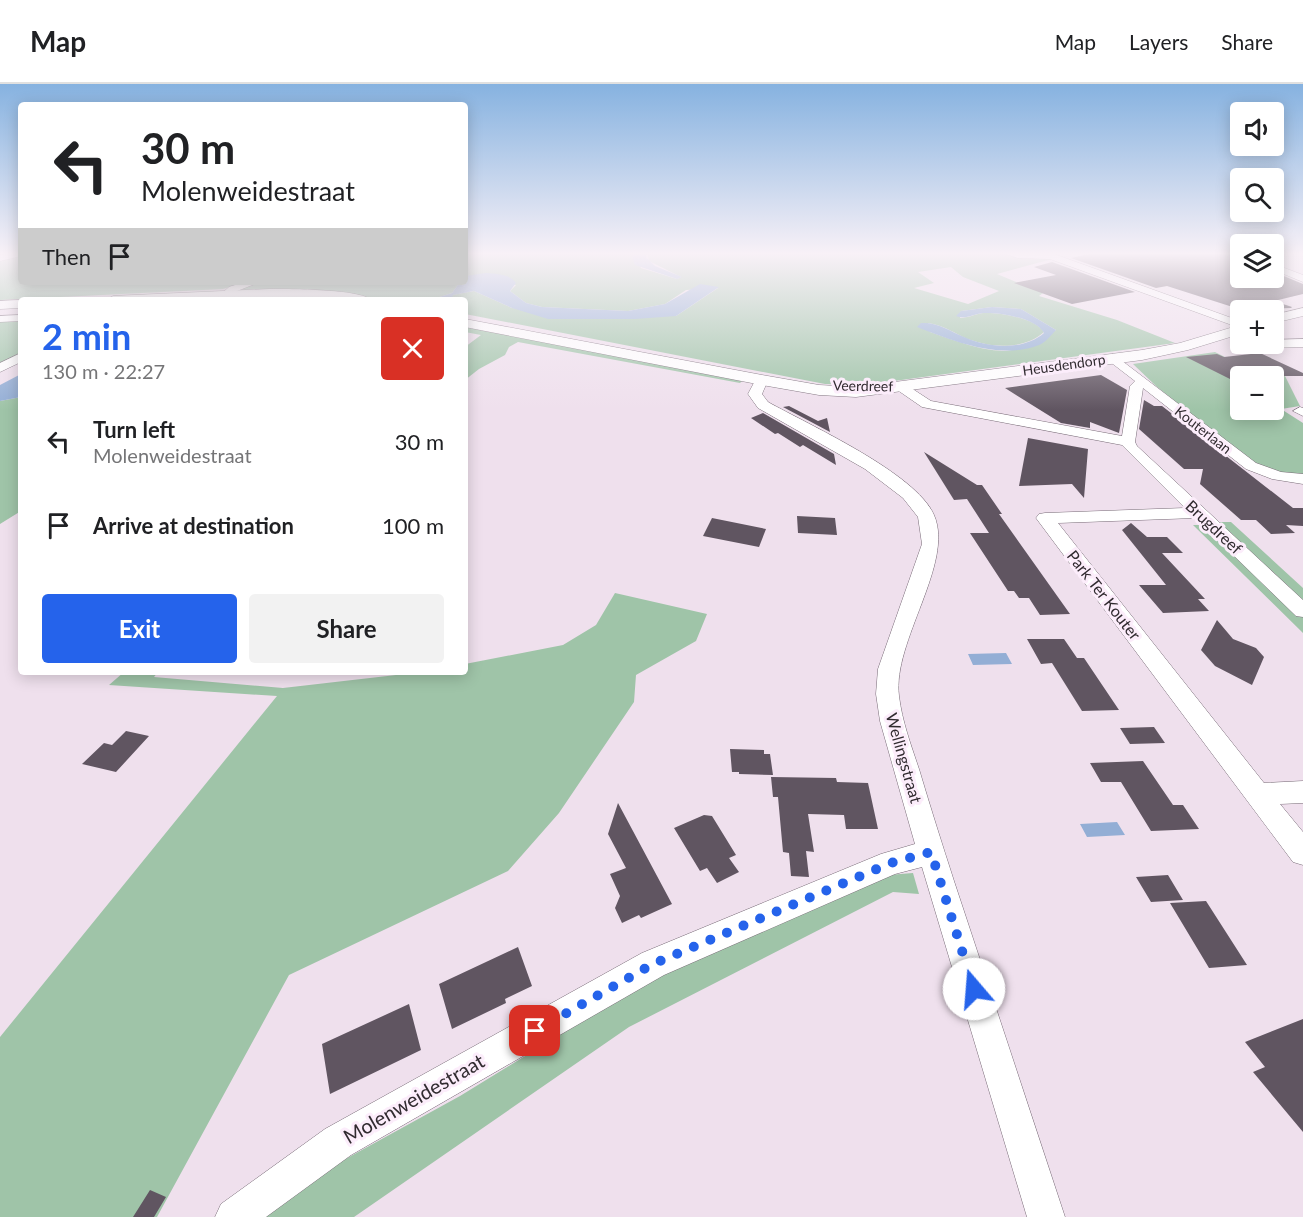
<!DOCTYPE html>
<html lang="en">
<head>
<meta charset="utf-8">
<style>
  body { margin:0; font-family:Lato,sans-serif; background:#f2f2f2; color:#202124; height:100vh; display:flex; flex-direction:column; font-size:22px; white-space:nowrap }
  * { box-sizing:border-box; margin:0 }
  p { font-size:20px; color:#757577 }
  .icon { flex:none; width:33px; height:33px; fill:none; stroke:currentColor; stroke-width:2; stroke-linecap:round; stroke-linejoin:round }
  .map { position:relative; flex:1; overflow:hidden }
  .side { position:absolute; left:18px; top:213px; width:450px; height:378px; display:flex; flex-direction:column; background:#fff; border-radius:6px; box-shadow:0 3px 15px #0003 }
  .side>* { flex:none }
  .guide { position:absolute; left:18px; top:18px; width:450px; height:183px; border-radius:6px; box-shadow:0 3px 15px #0003; background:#fff; color:#202124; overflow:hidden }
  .tools { position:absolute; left:1230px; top:18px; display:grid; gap:12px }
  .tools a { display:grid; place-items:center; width:54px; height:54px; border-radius:6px; background:#fff; box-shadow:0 3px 15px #0003; font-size:30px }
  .pin { position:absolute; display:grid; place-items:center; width:51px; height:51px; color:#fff; margin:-26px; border-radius:12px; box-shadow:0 3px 9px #0006 }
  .me { position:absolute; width:66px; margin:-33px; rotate:342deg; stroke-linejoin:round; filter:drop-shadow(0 0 4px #0008) }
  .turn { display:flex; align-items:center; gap:21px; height:126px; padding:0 24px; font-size:27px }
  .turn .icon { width:78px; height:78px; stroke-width:2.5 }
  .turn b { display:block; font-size:42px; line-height:51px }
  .then { display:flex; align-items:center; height:57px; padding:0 24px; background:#0003; gap:12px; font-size:22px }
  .round { display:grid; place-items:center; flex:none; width:63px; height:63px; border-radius:6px; background:#f2f2f2 }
  .summary { display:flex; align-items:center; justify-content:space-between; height:102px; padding:0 24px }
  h1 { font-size:36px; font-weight:700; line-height:45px; color:#2563eb }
  .button { display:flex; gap:12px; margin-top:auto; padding:12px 24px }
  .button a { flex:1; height:69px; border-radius:6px; background:#2563eb; color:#fff; font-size:24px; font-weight:700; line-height:69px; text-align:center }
  .button a+a { background:#f2f2f2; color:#202124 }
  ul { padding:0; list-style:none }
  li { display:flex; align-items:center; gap:18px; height:84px; padding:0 24px }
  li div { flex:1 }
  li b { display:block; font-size:22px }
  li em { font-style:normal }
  header { display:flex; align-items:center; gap:36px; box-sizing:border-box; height:84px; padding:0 30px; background:#fff; border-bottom:2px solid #e0e0e0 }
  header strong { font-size:28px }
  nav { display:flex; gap:33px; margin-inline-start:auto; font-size:21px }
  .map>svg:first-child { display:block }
</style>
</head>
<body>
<header>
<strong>Map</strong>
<nav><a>Map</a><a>Layers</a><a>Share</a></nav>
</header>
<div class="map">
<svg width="1303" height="1133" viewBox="0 0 1303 1133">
  <rect width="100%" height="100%" fill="#efe0ed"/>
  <path fill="#9fc4a8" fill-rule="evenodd" d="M0,168H20L12,170L21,173V198H246L223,205L0,216Z
    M465,168H639L635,170L641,184L677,195L681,193L649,177L647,168H644L1041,169L1052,175L997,190L1043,209L1039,212L1117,236L1175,259L879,299L853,301L825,300L465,230V216H451L452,211L474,207L512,224L676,232L718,204L686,206L665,220L628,227L542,223L526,219L510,207L516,201L465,192ZM951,183L963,193L999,207L968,220L914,204L934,199L918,188ZM992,223L1021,225L1056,246C1043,252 1030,261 1017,265C992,272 954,256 930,248L928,239C942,241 951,247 963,253C988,264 1023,267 1044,248C1035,234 999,228 983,229C975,230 968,234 960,234L961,227Z
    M260,198H460L452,209L430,216H384L343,209L244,208L242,205Z
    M21,236V271L0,282V237Z
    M465,243L742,297L740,299L518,258L509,263L505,271L479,285L465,296V263L481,251L465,248Z
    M1215,268L1227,274L1282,286L1300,322L1281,325L1303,339V392L1288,391L1244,375L1156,302L1133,280ZM1240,292H1274V326H1240Z
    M21,313V427L0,440V317Z
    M1214,438H1231L1303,504V522Z
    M1193,441H1207L1303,531V549Z
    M615,509L707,530L696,557L636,591L634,618L559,729L508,787L289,891L157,1133H0V953L277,612L109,601L124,588H158L154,593L283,604L422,588H465V580L563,561L596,541Z
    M913,789L919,810L893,808L629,943L354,1133H260L340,1078L460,1012L659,890L888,791Z"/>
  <path fill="#93aed5" d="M639,168H647L646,173L655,182L682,193L677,195L635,181L632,173Z
    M486,189C497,190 510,190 516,199L510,207L526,219L542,223L628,227L665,220L700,200L719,203L676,232L635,235H548L512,224L474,207L453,211L451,216H430L452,209L460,198H465V192Z
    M992,223L1021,225L1056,246C1051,251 1045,259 1039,261C1000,276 953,257 917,243L921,239C939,238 949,247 964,253C989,264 1023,267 1044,249C1036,234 999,228 983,229C973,230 965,236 956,232L961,227Z
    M21,290V313L0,317V301Z
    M1006,569L1012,580L973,581L968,570Z
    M1117,738L1125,751L1087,753L1080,740Z"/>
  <path fill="#605561" d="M1097,168H1225L1240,176V194H1274V188L1303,200V210L1274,217L1292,223L1291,224L1242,226L1167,202L1156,204L1071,174Z
    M1052,178L1135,208L1072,220L1014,199L1056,191L1034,183Z
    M1260,269L1303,289V292H1240V300L1186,273L1217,270L1224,273Z
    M1101,291L1127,306L1119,349L1090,338V344L1061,339L1005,304Z
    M1144,316L1154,322H1162L1293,424H1303V442L1286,441L1295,449L1271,450L1256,436H1241L1200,400L1203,385H1184L1139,345Z
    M789,322L818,337L827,334L830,348L783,323Z
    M763,329L834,370L836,381L803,361L800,363L778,349L775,350L751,334Z
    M1028,354L1088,365L1084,414L1072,400L1019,402Z
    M924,368L977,401H982L1002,430H999L1070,530L1040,531L1029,514H1019L1014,507H1008L970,449H989L967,415L954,416Z
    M797,432L835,434L837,451L798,449Z
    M712,434L766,445L759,463L703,452Z
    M1131,439L1147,453H1167L1183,469H1162L1205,515H1198L1209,527L1163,529L1139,501H1166L1122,446Z
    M1217,536L1233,555L1256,564L1264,573L1252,601L1215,582L1201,566Z
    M1027,555H1064L1077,574H1084L1119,626L1082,627L1052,579L1041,580Z
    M1154,643L1165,659L1130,660L1120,644Z
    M126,647L149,652L116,688L82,680L104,659L112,661Z
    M730,665L764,666V670H770L773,691L739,690V688H732Z
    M1143,677L1173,721H1183L1199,745L1151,747L1121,698H1101L1090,679Z
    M771,693L836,694L837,698L868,699L878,745H846L844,731L808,730L814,768L806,767L809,793L791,792L789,769L783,768L778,713H773Z
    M618,719L672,820L641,834L639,831L622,839L615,824L620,812L610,790L626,784L608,750Z
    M704,731L712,732L736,771L729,774L739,788L717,799L707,784L700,787L674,744Z
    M1168,791L1183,816L1151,818L1136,793Z
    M1206,817L1247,881L1209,884L1170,819Z
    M518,863L532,902L505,915L506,919L452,945L439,900Z
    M409,920L421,966L330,1010L322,960Z
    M1303,935V1048L1253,988L1265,983L1245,958Z
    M150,1106L166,1113L154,1133H133Z"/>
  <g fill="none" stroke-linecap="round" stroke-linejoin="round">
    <defs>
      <path id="minor" d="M15,168H21V172L0,177V171Z
        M1000,168L1054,170L1240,237V244L1050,175L1018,174Z
        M1228,168H1240V174Z
        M1274,180L1303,191V198L1274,186Z
        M245,198H260L237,207L229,213L220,211L229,203Z
        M21,231V237L0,238V232Z
        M1303,255V263L1267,264L1261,260H1274V256Z
        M21,269V278L0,288V279Z
        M1113,270L1256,379L1281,388L1303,390V400L1272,395L1246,385L1143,304L1135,358L1137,362L1303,516V533L1296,532L1195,434L1058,439L1264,699L1303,697V719L1280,720L1303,748V781L1293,778L1036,434L1039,430L1045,429L1185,424L1122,361L922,323L893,303L895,300H905L931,317L1122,352L1130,302L1135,297L1109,277L1107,274Z
        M762,292L768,296L762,310L768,318C809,341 916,389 934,431C955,479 892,558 899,612C902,637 911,661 919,685C930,722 942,760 954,797C991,909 1028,1021 1065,1133H1027L922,783L895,790L664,891L351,1071L266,1133H215L221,1120L325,1045L642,869L881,770L915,760L880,637L876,610L878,585L922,460L918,433L903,414L865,385L758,324L748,310L757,293Z
        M1300,323L1303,324V332L1293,327Z"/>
      <path id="major" d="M270,205C289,205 360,205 371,216L270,213L106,216L113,212Z
        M21,216V224L0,225V217Z
        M1303,224V232L1274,239V231Z
        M465,235L762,291L819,301L856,303L1142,266L1180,259L1240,241V250L1188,266L1142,276L856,313L819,311L762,301L465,243Z"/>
    </defs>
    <use href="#minor" stroke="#786b77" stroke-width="1"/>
    <use href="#major" stroke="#786b77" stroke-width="1"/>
    <use href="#minor" fill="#fff" fill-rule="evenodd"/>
    <use href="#major" fill="#fff" fill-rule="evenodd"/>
  </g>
  <linearGradient id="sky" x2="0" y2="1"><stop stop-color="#86b2e0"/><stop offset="0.52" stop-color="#f8f1f7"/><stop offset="1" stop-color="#f8f1f7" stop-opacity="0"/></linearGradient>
  <rect width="1303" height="326" fill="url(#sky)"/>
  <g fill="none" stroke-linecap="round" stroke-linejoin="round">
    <path stroke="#2563eb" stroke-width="10" stroke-dasharray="0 18" d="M535,947L653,880L891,779L931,768L974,905"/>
  </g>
  <g text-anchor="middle" stroke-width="6" stroke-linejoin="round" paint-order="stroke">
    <g font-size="14" fill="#312b30" stroke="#fcedfb">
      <text transform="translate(1064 281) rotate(-8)" y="5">Heusdendorp</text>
      <text transform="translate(863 302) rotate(1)" y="5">Veerdreef</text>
      <text transform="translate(1203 346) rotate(38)" y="5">Kouterlaan</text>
    </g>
    <g font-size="16" fill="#312b30" stroke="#fcedfb">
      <text transform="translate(1214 443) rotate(43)" y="6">Brugdreef</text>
      <text transform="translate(1104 511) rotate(52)" y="6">Park Ter Kouter</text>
      <text transform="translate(904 674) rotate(74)" y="6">Wellingstraat</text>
    </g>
    <g font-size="20" fill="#312b30" stroke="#fcedfb">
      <text transform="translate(414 1015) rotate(-30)" y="7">Molenweidestraat</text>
    </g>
  </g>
</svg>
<div class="tools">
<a><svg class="icon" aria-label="sound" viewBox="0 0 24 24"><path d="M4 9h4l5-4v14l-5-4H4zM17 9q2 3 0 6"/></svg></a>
<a><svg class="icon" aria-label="search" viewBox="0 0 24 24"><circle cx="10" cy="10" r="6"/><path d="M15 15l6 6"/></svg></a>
<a><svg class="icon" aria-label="layers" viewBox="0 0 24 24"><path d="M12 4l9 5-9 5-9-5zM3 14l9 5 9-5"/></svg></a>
<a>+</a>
<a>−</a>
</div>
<div class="pin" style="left:535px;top:947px;background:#d93025"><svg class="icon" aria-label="arrive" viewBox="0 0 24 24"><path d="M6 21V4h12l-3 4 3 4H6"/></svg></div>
<svg class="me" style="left:974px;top:905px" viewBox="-20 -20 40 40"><circle r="19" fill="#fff"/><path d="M0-13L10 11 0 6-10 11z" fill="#2563eb"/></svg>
<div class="guide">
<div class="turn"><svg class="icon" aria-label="left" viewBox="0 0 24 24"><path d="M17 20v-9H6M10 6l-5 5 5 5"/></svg><div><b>30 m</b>Molenweidestraat</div></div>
<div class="then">Then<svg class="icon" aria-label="arrive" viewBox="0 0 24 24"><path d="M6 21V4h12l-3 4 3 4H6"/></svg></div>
</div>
<section class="side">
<div class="summary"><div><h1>2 min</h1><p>130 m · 22:27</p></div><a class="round" style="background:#d93025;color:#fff"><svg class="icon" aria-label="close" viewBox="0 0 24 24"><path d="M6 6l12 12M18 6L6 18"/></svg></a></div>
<ul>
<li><svg class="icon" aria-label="left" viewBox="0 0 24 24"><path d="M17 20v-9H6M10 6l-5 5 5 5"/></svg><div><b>Turn left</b><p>Molenweidestraat</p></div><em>30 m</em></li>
<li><svg class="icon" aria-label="arrive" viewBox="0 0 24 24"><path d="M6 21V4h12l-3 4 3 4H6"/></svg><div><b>Arrive at destination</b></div><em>100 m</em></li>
</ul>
<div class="button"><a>Exit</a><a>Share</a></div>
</section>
</div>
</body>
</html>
